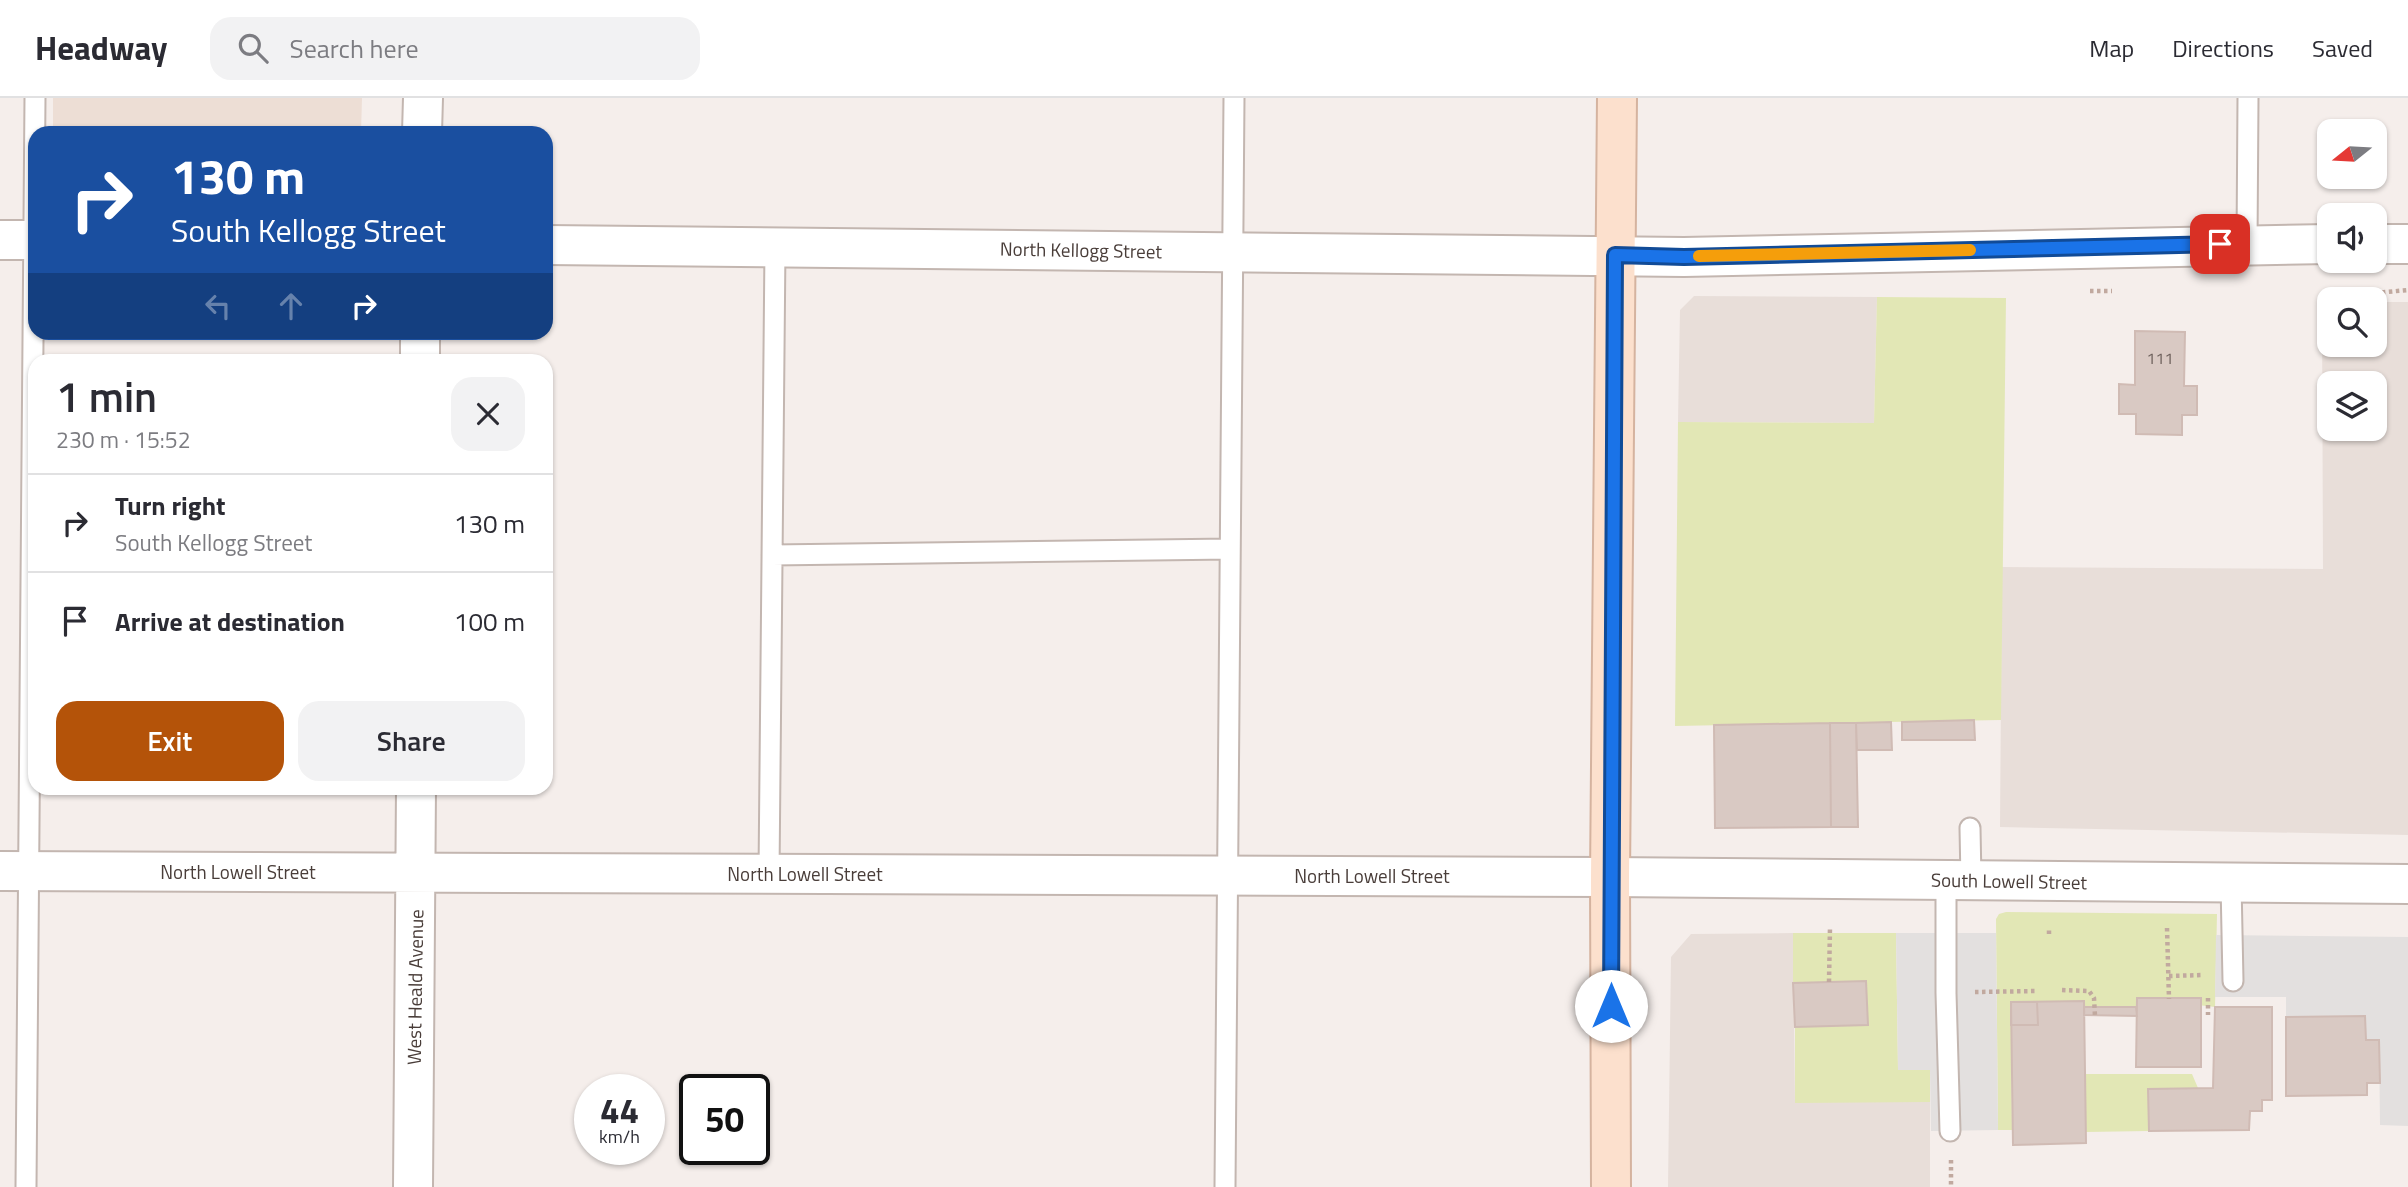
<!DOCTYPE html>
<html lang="en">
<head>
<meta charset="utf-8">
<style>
  body { margin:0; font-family:"Titillium Web",sans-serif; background:#f2f2f3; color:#2b2b33; height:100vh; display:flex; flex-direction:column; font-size:26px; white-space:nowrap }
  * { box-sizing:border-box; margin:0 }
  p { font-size:23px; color:#7c7c81 }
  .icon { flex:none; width:38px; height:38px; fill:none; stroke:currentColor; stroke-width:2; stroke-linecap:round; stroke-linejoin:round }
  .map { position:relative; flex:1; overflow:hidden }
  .panel { position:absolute; left:28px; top:256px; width:525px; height:441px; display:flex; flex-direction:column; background:#fff; border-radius:21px; box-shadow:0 2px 5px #0004 }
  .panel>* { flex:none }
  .hud { position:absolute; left:28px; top:28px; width:525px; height:214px; border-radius:21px; box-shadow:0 2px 5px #0004; background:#1a4fa0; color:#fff; overflow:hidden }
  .needle { width:46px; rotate:252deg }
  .controls { position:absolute; left:2317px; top:21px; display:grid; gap:14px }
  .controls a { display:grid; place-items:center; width:70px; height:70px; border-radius:14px; background:#fff; box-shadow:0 2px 5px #0004; font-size:35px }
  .speed { position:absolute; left:574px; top:976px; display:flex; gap:14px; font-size:35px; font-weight:700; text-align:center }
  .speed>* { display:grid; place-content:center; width:91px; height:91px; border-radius:50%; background:#fff; box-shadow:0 2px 5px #0004; line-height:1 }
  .speed small { font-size:18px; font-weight:400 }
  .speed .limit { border:4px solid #111; border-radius:10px; background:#fff; color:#111 }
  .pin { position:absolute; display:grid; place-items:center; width:60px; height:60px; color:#fff; margin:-30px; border-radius:14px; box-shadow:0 4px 10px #0006 }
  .me { position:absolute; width:77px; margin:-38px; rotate:0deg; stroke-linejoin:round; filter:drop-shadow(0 0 5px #0008) }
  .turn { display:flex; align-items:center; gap:24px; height:147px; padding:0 28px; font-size:32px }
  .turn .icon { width:91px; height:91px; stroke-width:2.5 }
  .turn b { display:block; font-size:49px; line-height:60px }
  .lanes { display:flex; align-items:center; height:66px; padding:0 28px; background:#0003; justify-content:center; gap:35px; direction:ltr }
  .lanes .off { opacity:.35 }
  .round { display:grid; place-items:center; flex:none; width:74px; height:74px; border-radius:21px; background:#f2f2f3 }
  .headline { display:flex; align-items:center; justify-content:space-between; height:119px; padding:0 28px }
  h1 { font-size:42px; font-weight:600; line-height:52px }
  .primary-button { display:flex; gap:14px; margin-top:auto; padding:14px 28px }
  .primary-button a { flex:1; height:80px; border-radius:21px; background:#b45309; color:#fff; font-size:28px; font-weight:600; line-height:80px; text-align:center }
  .primary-button a+a { background:#f2f2f3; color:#2b2b33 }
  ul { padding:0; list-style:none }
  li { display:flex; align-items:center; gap:21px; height:98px; padding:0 28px; border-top:2px solid #e1e1e2 }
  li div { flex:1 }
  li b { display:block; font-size:26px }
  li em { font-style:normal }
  header { display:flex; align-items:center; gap:42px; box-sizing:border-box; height:98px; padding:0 35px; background:#fff; border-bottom:2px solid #e1e1e2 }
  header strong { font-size:33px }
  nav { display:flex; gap:38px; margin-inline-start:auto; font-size:24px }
  .search { width:490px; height:63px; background:#f2f2f3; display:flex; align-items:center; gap:18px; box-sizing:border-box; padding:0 24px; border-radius:21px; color:#7c7c81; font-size:26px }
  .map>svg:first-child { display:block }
</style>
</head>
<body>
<header>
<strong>Headway</strong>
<div class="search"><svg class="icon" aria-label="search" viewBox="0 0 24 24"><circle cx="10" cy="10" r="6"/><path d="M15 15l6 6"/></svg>Search here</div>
<nav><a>Map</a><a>Directions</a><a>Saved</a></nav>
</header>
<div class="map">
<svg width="2408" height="1089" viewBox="0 0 2408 1089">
  <rect width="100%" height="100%" fill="#f5eeeb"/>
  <path fill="#e8ded9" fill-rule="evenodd" d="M1694,198L1877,199L1874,325L1678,324L1680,212Z
    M2375,204H2408V737L2000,729L2002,469L2323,471L2322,205H2329V247H2375ZM2329,285H2375V331H2329Z
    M1793,835L1795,1004H1930V1089H1668L1671,859L1691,836Z"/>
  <path fill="#edded5" d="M53,0H362L361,35H53Z"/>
  <path fill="#e2e7b5" d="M1877,199L2006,200L2001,622L1675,628L1678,324L1874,325Z
    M2006,814L2217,816L2215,909L2137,900L2136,909H2084L2083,903L2011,904L2012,1032H1998L1996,821L1999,816Z
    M1793,835H1896L1898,971L1930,972V1004L1795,1005V929L1867,927L1793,885Z
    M2085,976H2192L2198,990L2148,991L2149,1033L2086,1034Z"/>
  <path fill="#e3e0df" d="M1896,835H1996L1998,1032L1931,1033L1930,972H1898Z
    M2216,837L2408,839V1028L2380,1027L2379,942H2366L2365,918L2286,919V899H2215Z"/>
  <path fill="#d9c9c3" stroke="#d0bbb4" stroke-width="2" d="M2135,233L2185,234L2184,288H2197V317H2182V337L2136,336V316H2119V286L2135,287Z
    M1974,622L1975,642H1902V624Z
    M1891,624L1892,652H1857L1856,625Z
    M1830,625L1831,729L1715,730L1714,627Z
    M1830,625H1856L1858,729H1831Z
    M1866,883L1868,927L1795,929L1793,885Z
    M2137,900H2201V969H2136Z
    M2084,903L2086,1045L2013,1047L2011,904Z
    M2011,904H2037L2038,927H2011Z
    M2084,909H2136L2137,918L2084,917Z
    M2215,909H2272V1002H2262V1013H2250L2249,1032L2149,1033L2148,991L2213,990Z
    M2365,918L2366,942H2379L2380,985H2367V997L2286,998V919Z"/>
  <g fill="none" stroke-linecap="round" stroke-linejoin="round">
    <defs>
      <path id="lane" d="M2247,146L2248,0
        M772,457L1230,451
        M1970,730L1971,782
        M769,776L775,149
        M1946,782V895L1950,1033
        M2231,785L2233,883
        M26,1089L35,0
        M1225,1089L1234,0"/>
      <path id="street" d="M422,35L423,0
        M0,142H35
        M2375,146H2408
        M546,147L1684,159L2329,146
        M420,262V234
        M0,773L1610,779L2408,786
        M413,1089L416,690"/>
      <path id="secondary" d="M1611,1089L1610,779L1617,0"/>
    </defs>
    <use href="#lane" stroke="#c3b6b0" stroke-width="23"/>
    <use href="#street" stroke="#c3b6b0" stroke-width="42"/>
    <use href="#secondary" stroke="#d5b39f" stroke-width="42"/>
    <path stroke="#c1a99f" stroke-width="4.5" stroke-dasharray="3.5 3.5" stroke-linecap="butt" d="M2090,193H2112
      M2354,197L2408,192
      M2167,830L2169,901
      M2049,836V829
      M2169,878L2204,877
      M1829,884L1830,829
      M2062,892L2089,893L2094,900L2095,918
      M1975,894L2037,893
      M2208,900V917
      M1951,1062V1089"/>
    <use href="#lane" stroke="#fff" stroke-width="19"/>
    <use href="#street" stroke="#fff" stroke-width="38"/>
    <use href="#secondary" stroke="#fce0cd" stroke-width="38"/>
  </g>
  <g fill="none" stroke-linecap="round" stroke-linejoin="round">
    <defs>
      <path id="route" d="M1611,908L1615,157L1684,159L2220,146"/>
    </defs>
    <use href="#route" stroke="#114b97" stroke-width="18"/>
    <use href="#route" stroke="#1a73e8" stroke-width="12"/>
    <path stroke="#f59e0b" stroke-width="12" d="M1699,158L1970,152"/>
  </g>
  <g text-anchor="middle" stroke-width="6" stroke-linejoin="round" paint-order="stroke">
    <g font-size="16" fill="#6d605c">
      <text x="2160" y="266">111</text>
    </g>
    <g font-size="19" fill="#493d39" stroke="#fff">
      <text transform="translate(1081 152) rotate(1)" y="7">North Kellogg Street</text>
      <text x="238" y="781">North Lowell Street</text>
      <text x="805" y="783">North Lowell Street</text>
      <text x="1372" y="785">North Lowell Street</text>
      <text transform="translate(2009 783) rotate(1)" y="7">South Lowell Street</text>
      <text transform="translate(415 889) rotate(-89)" y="7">West Heald Avenue</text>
    </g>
  </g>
</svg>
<div class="controls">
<a><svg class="needle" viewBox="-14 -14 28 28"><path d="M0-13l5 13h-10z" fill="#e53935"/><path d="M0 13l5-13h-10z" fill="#7c7c81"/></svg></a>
<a><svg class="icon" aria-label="sound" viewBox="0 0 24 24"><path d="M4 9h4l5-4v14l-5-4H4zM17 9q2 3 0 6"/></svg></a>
<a><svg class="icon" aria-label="search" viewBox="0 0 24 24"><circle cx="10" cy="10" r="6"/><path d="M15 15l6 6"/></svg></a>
<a><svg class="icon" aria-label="layers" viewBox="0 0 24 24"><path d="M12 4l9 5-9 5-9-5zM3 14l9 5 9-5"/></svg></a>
</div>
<div class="speed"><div>44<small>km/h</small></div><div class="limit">50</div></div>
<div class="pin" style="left:2220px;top:146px;background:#d93025"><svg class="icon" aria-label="arrive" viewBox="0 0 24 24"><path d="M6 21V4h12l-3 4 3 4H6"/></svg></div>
<svg class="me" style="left:1611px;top:908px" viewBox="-20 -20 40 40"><circle r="19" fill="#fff"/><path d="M0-13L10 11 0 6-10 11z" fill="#1a73e8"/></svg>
<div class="hud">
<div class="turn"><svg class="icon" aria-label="right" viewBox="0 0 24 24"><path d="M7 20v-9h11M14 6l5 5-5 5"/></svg><div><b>130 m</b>South Kellogg Street</div></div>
<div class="lanes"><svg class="icon off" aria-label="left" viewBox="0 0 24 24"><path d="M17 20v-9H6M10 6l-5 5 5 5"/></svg><svg class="icon off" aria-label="ahead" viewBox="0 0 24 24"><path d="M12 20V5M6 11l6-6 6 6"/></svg><svg class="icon" aria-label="right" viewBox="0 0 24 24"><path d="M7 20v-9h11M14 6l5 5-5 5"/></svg></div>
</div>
<section class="panel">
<div class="headline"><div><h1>1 min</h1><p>230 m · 15:52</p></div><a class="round"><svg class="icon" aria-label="close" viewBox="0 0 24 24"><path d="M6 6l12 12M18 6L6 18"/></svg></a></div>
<ul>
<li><svg class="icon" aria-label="right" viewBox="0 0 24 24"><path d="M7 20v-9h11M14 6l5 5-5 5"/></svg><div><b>Turn right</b><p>South Kellogg Street</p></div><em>130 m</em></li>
<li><svg class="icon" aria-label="arrive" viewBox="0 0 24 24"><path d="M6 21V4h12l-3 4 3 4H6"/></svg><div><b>Arrive at destination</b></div><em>100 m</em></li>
</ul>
<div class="primary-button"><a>Exit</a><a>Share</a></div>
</section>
</div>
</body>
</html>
